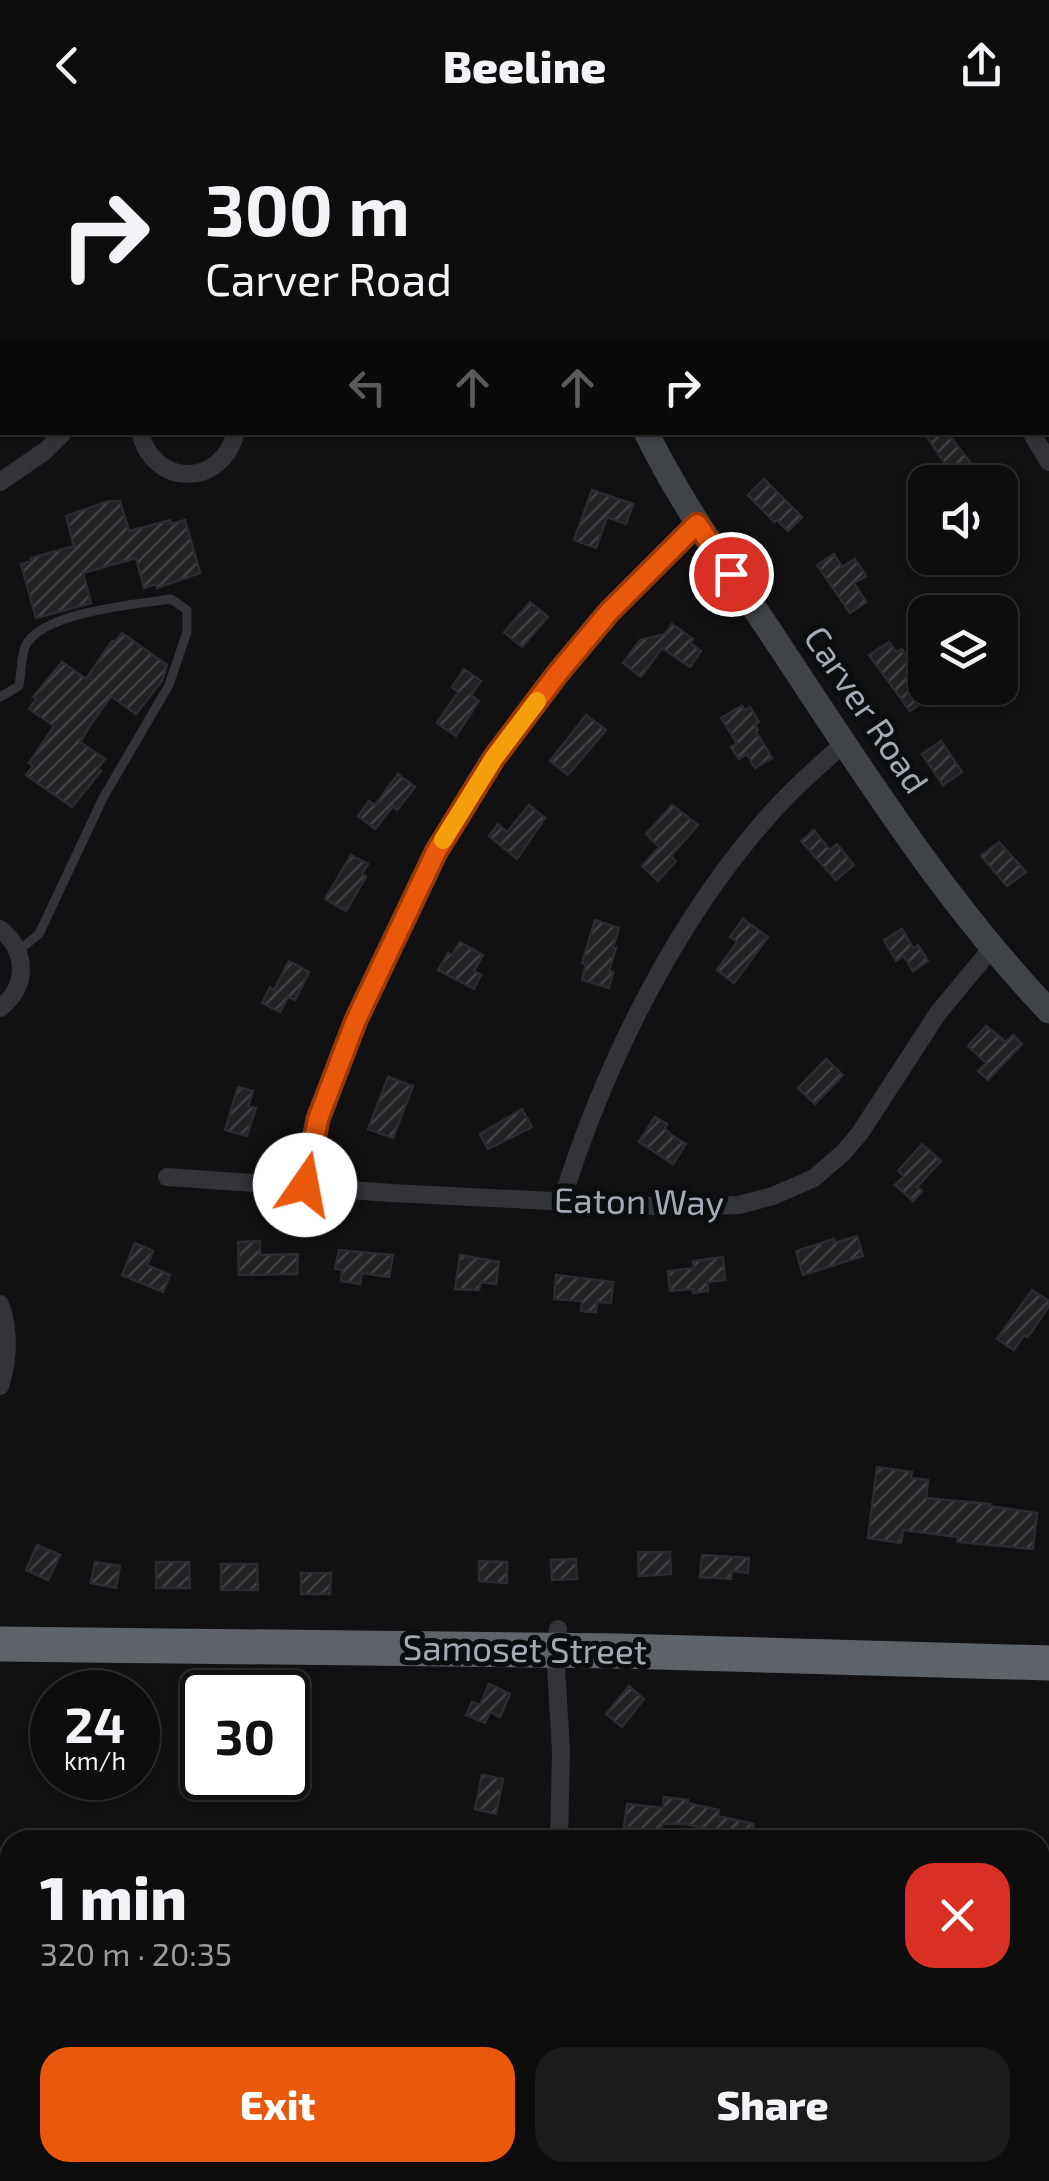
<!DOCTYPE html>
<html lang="en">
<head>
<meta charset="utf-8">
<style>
  body { margin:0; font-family:"Exo 2",sans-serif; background:#1b1b1c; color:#f1f3f6; height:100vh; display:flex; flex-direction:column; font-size:38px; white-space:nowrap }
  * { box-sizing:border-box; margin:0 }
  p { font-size:32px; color:#9a9c9e }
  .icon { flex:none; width:55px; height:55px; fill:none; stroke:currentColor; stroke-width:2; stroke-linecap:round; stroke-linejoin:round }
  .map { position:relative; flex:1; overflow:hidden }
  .sheet { position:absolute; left:0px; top:1700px; width:1050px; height:352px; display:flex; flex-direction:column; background:#0d0d0e; border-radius:30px 30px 0 0; box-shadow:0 2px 8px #0004,0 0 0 2px #2d2d2e }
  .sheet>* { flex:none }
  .banner { position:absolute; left:0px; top:0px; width:1050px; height:305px; box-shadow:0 2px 8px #0004,0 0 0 2px #2d2d2e; background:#0d0d0e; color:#f1f3f6; overflow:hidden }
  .tools { position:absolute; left:908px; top:335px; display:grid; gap:20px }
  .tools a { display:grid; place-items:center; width:110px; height:110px; border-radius:20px; background:#0d0d0e; box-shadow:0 2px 8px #0004,0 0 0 2px #2d2d2e; font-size:50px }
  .speed { position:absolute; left:30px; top:1540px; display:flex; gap:20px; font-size:50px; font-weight:700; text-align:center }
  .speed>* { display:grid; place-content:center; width:130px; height:130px; border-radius:50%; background:#0d0d0e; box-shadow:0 2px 8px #0004,0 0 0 2px #2d2d2e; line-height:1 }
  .speed small { font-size:25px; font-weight:400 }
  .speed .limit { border:5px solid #111; border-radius:15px; background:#fff; color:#111 }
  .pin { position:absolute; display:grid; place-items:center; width:85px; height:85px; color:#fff; margin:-42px; border:5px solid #fff; border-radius:50%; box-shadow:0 2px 10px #0007 }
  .me { position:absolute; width:110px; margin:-55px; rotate:12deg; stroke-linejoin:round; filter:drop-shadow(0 0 8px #0008) }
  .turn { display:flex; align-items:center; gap:35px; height:210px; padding:0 40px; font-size:45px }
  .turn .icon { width:130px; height:130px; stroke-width:2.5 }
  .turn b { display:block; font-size:70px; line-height:85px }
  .lanes { display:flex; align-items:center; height:95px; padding:0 40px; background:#0003; justify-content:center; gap:50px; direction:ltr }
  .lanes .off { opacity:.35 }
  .round { display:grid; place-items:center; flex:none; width:105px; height:105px; border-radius:30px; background:#1b1b1c }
  .summary { display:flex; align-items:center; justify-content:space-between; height:170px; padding:0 40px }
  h1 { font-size:60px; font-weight:800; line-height:75px }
  .primary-button { display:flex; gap:20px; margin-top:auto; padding:20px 40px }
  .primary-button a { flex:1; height:115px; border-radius:30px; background:#ea580c; color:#fff; font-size:40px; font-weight:800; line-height:115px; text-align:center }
  .primary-button a+a { background:#1b1b1c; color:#f1f3f6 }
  header { display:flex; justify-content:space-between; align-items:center; height:130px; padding:0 40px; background:#0d0d0e; font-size:45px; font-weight:800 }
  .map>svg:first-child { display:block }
</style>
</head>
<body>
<header><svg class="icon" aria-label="back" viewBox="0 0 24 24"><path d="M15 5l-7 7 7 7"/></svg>Beeline<svg class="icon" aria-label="share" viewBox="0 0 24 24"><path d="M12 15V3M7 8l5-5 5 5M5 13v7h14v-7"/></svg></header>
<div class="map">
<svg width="1049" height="2051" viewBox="0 0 1049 2051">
  <defs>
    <pattern id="building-hatch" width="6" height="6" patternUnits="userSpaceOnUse" patternTransform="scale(2.5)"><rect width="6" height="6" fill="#212224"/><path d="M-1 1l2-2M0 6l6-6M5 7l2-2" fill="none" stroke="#3e3f42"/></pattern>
  </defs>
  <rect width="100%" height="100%" fill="#111113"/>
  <path fill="url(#building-hatch)" stroke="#2b2c2f" stroke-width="2.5" d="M924,302H947L975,339L954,352H924L947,337Z
    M764,349L802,387L788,401L777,390L774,392L748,365Z
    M592,360L633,374L626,394L607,387L596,418L574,410Z
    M109,371H120L129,401L170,390L171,394L185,390L200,443L157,458L156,454L144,458L136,428L104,437L83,443L91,473L36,488L21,434L32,431L31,428L74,416L66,386Z
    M834,424L842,437L855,429L866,446L854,453L866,472L850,483L817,435Z
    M530,472L548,487L522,517L504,502Z
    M672,494L693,509L690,513L701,521L690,537L662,518L641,547L623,533L640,510L665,504Z
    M122,503L167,535L162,551L136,584L111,566L91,594L80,612L105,629L98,638L101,641L72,677L26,645L33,636L29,633L54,596L29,579L36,569L33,567L62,532L86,549L112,511L115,512Z
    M889,512L896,522L902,519L914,537L910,539L916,548L914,549L928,569L910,581L869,525Z
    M464,539L481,551L471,565L479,571L456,606L437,593L458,562L452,557Z
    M742,576L745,580L750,577L759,592L755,595L758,600L756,602L772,628L755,638L747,624L739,629L731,617L737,613L721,588Z
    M586,585L606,600L568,645L550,631Z
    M941,611L962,642L943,655L922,624Z
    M398,644L415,657L397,680L393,676L375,699L358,686L369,671L375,675Z
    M529,675L545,688L517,729L489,706L498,694L507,702Z
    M672,675L698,695L671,726L676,731L658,751L642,736L659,717L646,704Z
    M814,700L830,720L837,714L854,735L836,750L801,711Z
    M999,712L1026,742L1007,756L981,726Z
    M351,725L368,734L362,744L366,747L346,781L325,769Z
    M743,789L768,807L734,853L717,840L737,812L730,807Z
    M595,790L619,798L613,817L616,818L609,841L613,842L609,858L582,850L586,834L582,833Z
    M902,799L913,818L918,815L928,831L913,841L904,826L896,831L884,810Z
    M460,812L483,825L474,841L481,845L474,859L438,840L448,823L452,825Z
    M289,831L309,842L295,870L288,867L280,882L262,873L270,857L274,860Z
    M986,896L1006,912L1013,905L1022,914L988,950L978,941L986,933L968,916Z
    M826,929L843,945L815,974L798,958Z
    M388,947L413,956L393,1008L368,999Z
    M238,957L253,961L248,976L256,978L247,1006L225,1000Z
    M522,979L532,997L488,1019L480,1004Z
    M655,987L667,994L665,998L670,1004L686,1014L673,1034L639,1012Z
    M922,1014L941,1031L917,1057L922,1061L913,1071L895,1055L904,1046L898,1041Z
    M857,1106L863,1126L803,1145L796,1121L834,1109V1113Z
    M260,1111V1125L298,1124L297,1144L239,1145L238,1112Z
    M135,1113L153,1121L147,1135L170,1145L163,1162L122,1145Z
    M339,1120L393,1125L389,1147L362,1143L360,1154L341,1151L342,1140L335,1139Z
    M460,1125L499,1132L496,1154L481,1152L479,1160L455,1159Z
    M723,1127L725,1150L707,1152L708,1161L693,1163V1159L670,1161L668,1141L694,1138L693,1131Z
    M556,1145L613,1152L611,1173L597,1172L596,1182L581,1181L582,1171L554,1169Z
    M1032,1160L1049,1171V1176L1033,1200L1027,1207L1024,1205L1014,1220L997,1209Z
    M877,1337L912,1342L911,1348L928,1350L926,1368L990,1374L989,1376L1037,1383L1033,1419L957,1412L958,1407L903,1400L901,1413L868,1408Z
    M37,1415L60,1425L48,1450L26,1440Z
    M638,1422H670L671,1444L639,1446Z
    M702,1425L749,1428L748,1443L732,1441L731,1449L700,1447Z
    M576,1429L577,1449L552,1450L551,1430Z
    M479,1431L507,1432V1453L479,1451Z
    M95,1432L120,1436L116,1458L91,1453Z
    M156,1432H189L190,1458H156Z
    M221,1434H257L258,1460H221Z
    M301,1443H331L330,1464H301Z
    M489,1554L510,1564L500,1587L490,1582L485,1593L466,1585L472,1572L480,1575Z
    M629,1556L644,1569L622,1597L606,1584Z
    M482,1645L503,1649L496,1684L475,1679Z
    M664,1667L688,1670L687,1673L719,1680L718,1686L754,1694L750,1710H724L725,1703L685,1694H662L661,1701L624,1697L627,1674L663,1678Z"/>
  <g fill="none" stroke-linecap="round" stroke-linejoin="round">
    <path stroke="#323438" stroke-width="9" d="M86,2L87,0
      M263,2V0
      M0,567L19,556C21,544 21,528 25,517C39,482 138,474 171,469L187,480V502L169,555L103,668L39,804L18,821"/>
    <path stroke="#323438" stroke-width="18" d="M567,2V0
      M879,2L881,0
      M140,302C153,358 222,358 236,302
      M1031,302L1049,332
      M0,352L45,321L64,302
      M0,799C28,821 28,857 0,878
      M167,1047L392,1063L670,1077L739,1075L773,1066L814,1048L843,1023L860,1003L938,883L992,818
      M305,1055L318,989L356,890L436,722L495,628L558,543L609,483L697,394
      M562,1070C607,927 683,774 788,665C806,647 826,630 844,613
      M0,1174C10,1202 9,1228 0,1256
      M558,1499L555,1520L561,1621L559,1710
      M1040,1849L1049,1852
      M692,2042L701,2051"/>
    <path stroke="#404348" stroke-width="25" d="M41,0L62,2
      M1048,72L1049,73
      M646,302C684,380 736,449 783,521C865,645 946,773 1049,881"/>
    <path stroke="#5e6269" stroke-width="35" d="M0,1514L619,1521L1049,1533"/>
  </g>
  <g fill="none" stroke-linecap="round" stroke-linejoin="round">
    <defs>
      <path id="route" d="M305,1055L318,989L356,890L436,722L494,628L558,543L609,482L697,394L731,444"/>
    </defs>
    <use href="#route" stroke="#983908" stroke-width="25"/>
    <use href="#route" stroke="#ea580c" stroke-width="18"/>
    <path stroke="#f59e0b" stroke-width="18" d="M443,710L494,628L537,571"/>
  </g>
  <g text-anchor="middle" stroke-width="10" stroke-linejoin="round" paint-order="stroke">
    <g font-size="35" fill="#a2aab5" stroke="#0c0d0e">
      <text transform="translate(866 580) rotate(56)" y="12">Carver Road</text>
      <text transform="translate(639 1072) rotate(1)" y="12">Eaton Way</text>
      <text transform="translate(525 1520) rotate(1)" y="12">Samoset Street</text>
    </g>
  </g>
</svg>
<div class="tools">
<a><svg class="icon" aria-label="sound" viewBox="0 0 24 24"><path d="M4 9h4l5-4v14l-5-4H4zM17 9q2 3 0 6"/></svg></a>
<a><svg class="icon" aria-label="layers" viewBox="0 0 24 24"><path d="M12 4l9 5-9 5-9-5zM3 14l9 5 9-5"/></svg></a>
</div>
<div class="speed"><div>24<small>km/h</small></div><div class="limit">30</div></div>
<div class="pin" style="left:731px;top:444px;background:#d93025"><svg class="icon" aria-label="arrive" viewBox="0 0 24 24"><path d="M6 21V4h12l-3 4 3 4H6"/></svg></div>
<svg class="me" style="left:305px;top:1055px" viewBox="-20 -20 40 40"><circle r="19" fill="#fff"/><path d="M0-13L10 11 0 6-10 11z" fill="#ea580c"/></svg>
<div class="banner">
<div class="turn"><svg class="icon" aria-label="right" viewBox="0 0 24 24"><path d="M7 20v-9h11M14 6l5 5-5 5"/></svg><div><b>300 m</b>Carver Road</div></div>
<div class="lanes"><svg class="icon off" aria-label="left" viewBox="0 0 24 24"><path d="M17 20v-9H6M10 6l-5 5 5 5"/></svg><svg class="icon off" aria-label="ahead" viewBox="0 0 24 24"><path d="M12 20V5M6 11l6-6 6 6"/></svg><svg class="icon off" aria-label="ahead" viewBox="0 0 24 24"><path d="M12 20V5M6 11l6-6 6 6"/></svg><svg class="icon" aria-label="right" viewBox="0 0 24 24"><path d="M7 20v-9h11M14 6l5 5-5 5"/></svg></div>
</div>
<section class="sheet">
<div class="summary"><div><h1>1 min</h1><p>320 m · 20:35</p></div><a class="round" style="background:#d93025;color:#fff"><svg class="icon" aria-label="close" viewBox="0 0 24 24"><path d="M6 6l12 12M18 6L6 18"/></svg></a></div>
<div class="primary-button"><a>Exit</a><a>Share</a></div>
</section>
</div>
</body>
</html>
